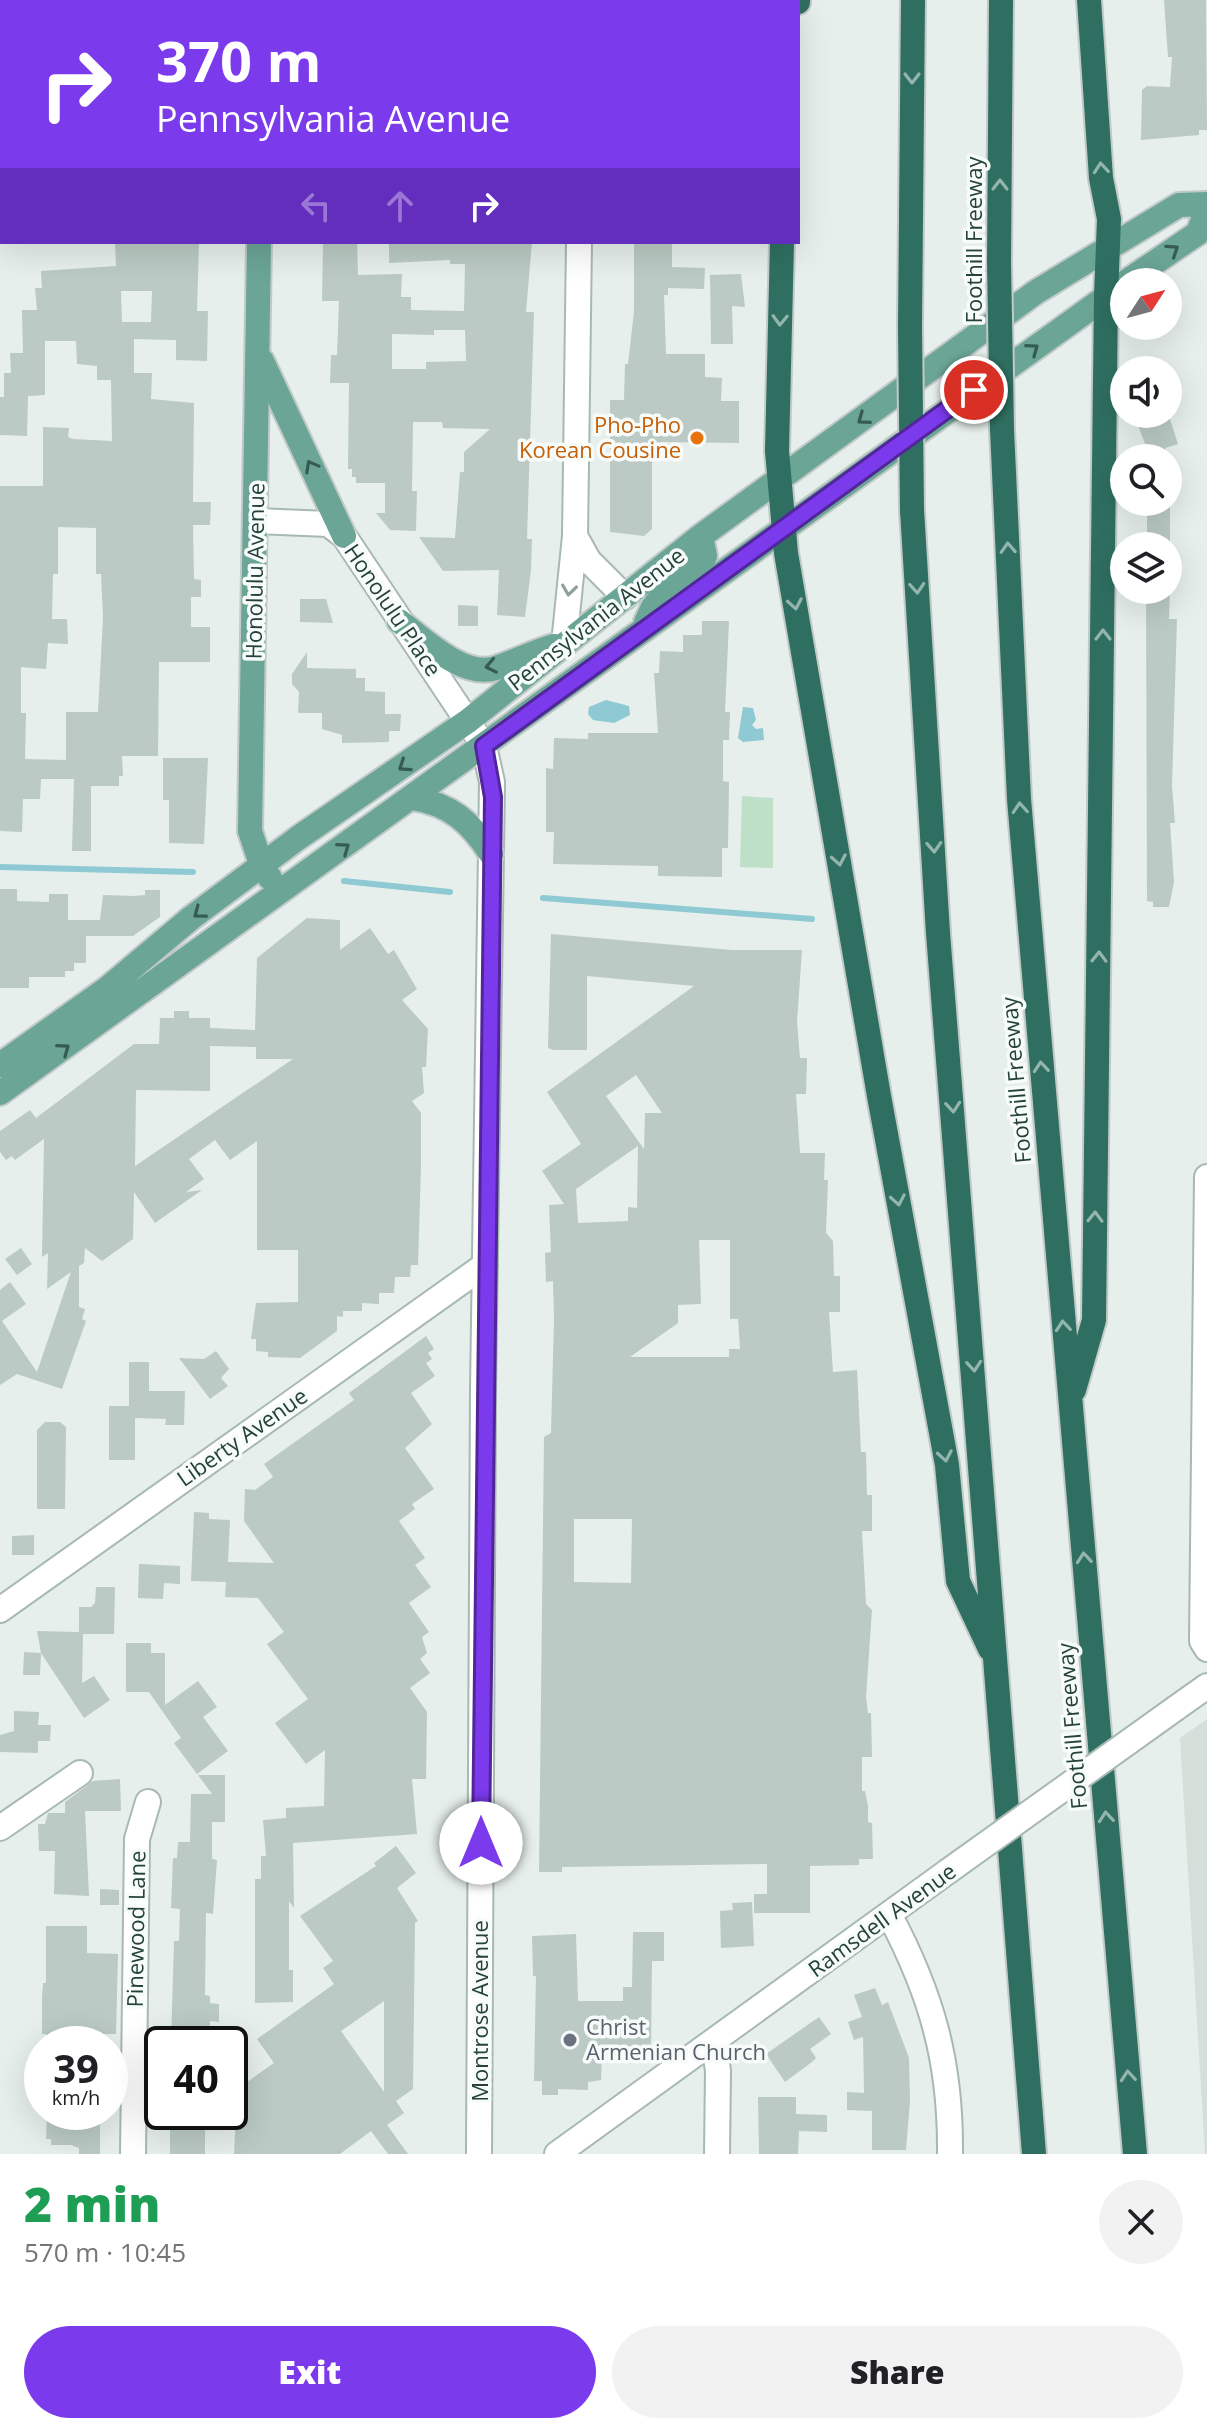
<!DOCTYPE html>
<html lang="en">
<head>
<meta charset="utf-8">
<style>
  body { margin:0; font-family:"Open Sans",sans-serif; background:#f2f2f2; color:#202124; height:100vh; display:flex; flex-direction:column; font-size:30px; white-space:nowrap }
  * { box-sizing:border-box; margin:0 }
  p { font-size:26px; color:#757577 }
  .icon { flex:none; width:44px; height:44px; fill:none; stroke:currentColor; stroke-width:2; stroke-linecap:round; stroke-linejoin:round }
  .map { position:relative; height:2154px; overflow:hidden }
  .panel { display:flex; flex-direction:column; background:#fff; flex:1 }
  .panel>* { flex:none }
  .hud { position:absolute; left:0px; top:0px; width:800px; height:244px; box-shadow:0 8px 32px #0002; background:#7c3aed; color:#fff; overflow:hidden }
  .needle { width:52px; rotate:54deg }
  .tools { position:absolute; left:1110px; top:268px; display:grid; gap:16px }
  .tools a { display:grid; place-items:center; width:72px; height:72px; border-radius:50%; background:#fff; box-shadow:0 8px 32px #0002; font-size:40px }
  .speed { position:absolute; left:24px; top:2026px; display:flex; gap:16px; font-size:40px; font-weight:700; text-align:center }
  .speed>* { display:grid; place-content:center; width:104px; height:104px; border-radius:50%; background:#fff; box-shadow:0 8px 32px #0002; line-height:1 }
  .speed small { font-size:20px; font-weight:400 }
  .speed .limit { border:4px solid #111; border-radius:12px; background:#fff; color:#111 }
  .pin { position:absolute; display:grid; place-items:center; width:68px; height:68px; color:#fff; margin:-34px; border:4px solid #fff; border-radius:50%; box-shadow:0 2px 8px #0007 }
  .me { position:absolute; width:88px; margin:-44px; rotate:0deg; stroke-linejoin:round; filter:drop-shadow(0 0 6px #0008) }
  .turn { display:flex; align-items:center; gap:28px; height:168px; padding:0 24px; font-size:36px }
  .turn .icon { width:104px; height:104px; stroke-width:2.5 }
  .turn b { display:block; font-size:56px; line-height:68px }
  .lanes { display:flex; align-items:center; height:76px; padding:0 24px; background:#0003; justify-content:center; gap:40px; direction:ltr }
  .lanes .off { opacity:.35 }
  .round { display:grid; place-items:center; flex:none; width:84px; height:84px; border-radius:42px; background:#f2f2f2 }
  .headline { display:flex; align-items:center; justify-content:space-between; height:136px; padding:0 24px }
  h1 { font-size:48px; font-weight:800; line-height:60px; color:#1e9e55 }
  .primary-button { display:flex; gap:16px; margin-top:auto; padding:16px 24px }
  .primary-button a { flex:1; height:92px; border-radius:48px; background:#7c3aed; color:#fff; font-size:32px; font-weight:800; line-height:92px; text-align:center }
  .primary-button a+a { background:#f2f2f2; color:#202124 }
  .map>svg:first-child { display:block }
</style>
</head>
<body>
<div class="map">
<svg width="1207" height="2154" viewBox="0 0 1207 2154">
  <rect width="100%" height="100%" fill="#e6efeb"/>
  <path fill="#d4dfda" d="M1207,1719V2154H1205L1180,1738Z"/>
  <path fill="#bfe0c8" d="M742,796L773,798V868L740,867Z"/>
  <path fill="#8ec9d4" d="M606,700L629,706L630,715L614,723L593,720L588,714L589,707Z
    M743,707L753,708L756,720L752,725L756,729L763,728L764,740L743,742L738,738Z"/>
  <g fill="none" stroke-linecap="round" stroke-linejoin="round">
    <path stroke="#8ec9d4" stroke-width="6" d="M0,867L193,872
      M344,881L450,892
      M543,898L812,919"/>
  </g>
  <path fill="#bbcac4" fill-rule="evenodd" d="M1164,0H1206L1207,130H1199V135L1141,140L1142,90L1147,86L1170,87L1172,57H1168Z
    M115,242H199L197,311H208L207,361L176,360V340L134,339V373H152L151,399L194,403L193,502H211L210,525H193L194,579L201,580V597H191V627H210V662H159L158,756H122L123,776H119V786H91V851H72L74,779H41L40,799H23L22,832L0,831V486H43V427L69,428L68,437L73,439L112,441L111,380H97V366L77,364L76,341H45V395L28,396L27,436L0,435V397H4V373H11L10,353H23L22,310H37L35,288H42L41,271L116,266ZM121,291H152L151,322H122ZM58,527L96,528V574H101L103,618L98,712H66V760L25,759L26,713H21V667L46,669L48,643L68,644L67,619H52L53,574H58Z
    M323,242H357L358,275L402,274L401,297H411V310L464,311L465,264H450V260L389,263V242H532L526,312H534L527,539H532L531,570L525,617L497,615L499,570L443,571L419,537L455,538L460,472H464V452L490,429L443,428L442,422H413L412,491H417L416,531L390,530L376,513H385V483H356V477H352V469H348L349,383H330L331,355H337L339,301H322ZM434,330H465L466,361L426,362V369H392V334L434,335Z
    M634,242H672V267L705,268L704,289L668,288V295H664L666,354H705V377L722,378L721,401H739V443L661,442L652,451V529L644,536L610,532V400H624L625,364H628L634,311Z
    M741,274L745,307L732,306L733,344H711L710,275Z
    M1168,413L1178,444L1165,448L1169,458H1151L1136,421Z
    M1147,502H1170V546H1152V536H1147Z
    M1146,590H1170L1169,619H1177L1172,786L1175,823H1170L1174,882L1169,907H1153V902L1147,901Z
    M300,599H326L333,623L300,622Z
    M458,605L478,606V626H458Z
    M702,621H729L725,712H730L729,740H723V781L729,782L728,848H722V877L658,876V866L553,864L554,832H546V768L553,769L554,738L588,739V733H658L654,673H659L660,651L683,652V635H702Z
    M307,652V668L356,669V678H365V691L385,692V714H401L400,731H389V742L342,743V735L322,729V713H298L299,692L292,684V674Z
    M163,758H208L204,844L169,843V800H163Z
    M0,889H17V901L49,902V894H68V920H100L103,895L134,896L145,895V890H160V917L133,936H86V963H74V971H65V977H29V988H0Z
    M307,918L340,920V950L370,928L388,954L394,950L417,989L402,1000L428,1029L426,1067H422L424,1093L412,1101L421,1113V1166L418,1265H411L410,1277H395L394,1293H379V1304L362,1303V1311H343V1317L337,1316V1331L300,1358L268,1357V1352L256,1351V1339H251L256,1303L298,1302V1250H257V1141L230,1160L215,1140L189,1159L204,1179L186,1192L202,1190L155,1223L134,1192L133,1239L102,1261L85,1248L84,1263L79,1266V1307L85,1309L82,1319L86,1321L62,1389L17,1374L0,1385V1290L10,1282L26,1304L2,1321L37,1372L71,1272L47,1289L48,1253L42,1257L44,1139L15,1160L12,1156L6,1160L0,1152V1131L30,1110L36,1118L134,1044H159L160,1018H174V1011H189V1018H210V1028L255,1030L257,958ZM210,1046L256,1047V1059H293L135,1166L136,1090L210,1091Z
    M551,934L732,950H802L797,1022L800,1058H807L806,1094H796L800,1153H825L824,1180H828L826,1233L833,1241L834,1276H840V1312H829L833,1372L857,1370L861,1452H866L867,1495H872V1531H862L866,1604L872,1610L866,1697L868,1713H871L872,1757H862V1791H865L868,1806V1822L872,1823L873,1859H859V1865L810,1866V1913H754V1894H767V1864L562,1867V1872H539L544,1437L551,1433L554,1319L553,1281L546,1282L545,1253L551,1252L549,1205L564,1204L542,1171L581,1144L547,1092L694,986L587,976V1050H553L548,1048ZM636,1075L662,1113H645L644,1149L606,1096ZM638,1146L637,1208L628,1207V1221L578,1223L576,1189ZM699,1240H730V1319H738L740,1349H729V1357H630L678,1323V1305L701,1304ZM574,1519H632L631,1583L574,1582Z
    M21,1248L32,1264L17,1275L5,1259Z
    M426,1336L434,1349L428,1353L432,1359L426,1363L435,1376L411,1393L432,1424L405,1448L434,1489L412,1504L415,1509L399,1521L425,1558L415,1565L431,1587L409,1603L429,1632L422,1637L427,1653L420,1659L430,1673L410,1688L427,1712L426,1779H412L417,1834L293,1843L294,1908L289,1901V1970H293V2002L255,2003V1879H261V1856H266L263,1820L286,1818V1808L324,1806L325,1750L306,1764L275,1723L308,1699L267,1644L284,1632L258,1598L225,1597L226,1582L191,1581L194,1512L209,1513V1519L230,1520L228,1562L274,1563L244,1521L245,1489L255,1490L273,1477L264,1464L354,1400L349,1393Z
    M216,1351L229,1369L221,1378L228,1386L210,1399L179,1358L204,1359Z
    M129,1362H149V1391H185L184,1425H165L166,1419L135,1418V1460H109V1406H129Z
    M45,1422H60L66,1427L65,1509H37V1430Z
    M34,1535V1555H12V1536Z
    M139,1564L180,1566V1584L164,1583L163,1599L138,1598Z
    M96,1587H115L114,1634H83L82,1683L94,1676L110,1700L84,1718L41,1653L40,1675H23L24,1652L41,1653L37,1631L79,1632V1607H91L95,1603Z
    M126,1643H151V1653H165V1705L198,1681L217,1707L203,1717L228,1751L197,1774L174,1743L181,1738L149,1692H126Z
    M14,1711L39,1712L38,1725H51L50,1741H38V1753L0,1752V1735L14,1731Z
    M198,1775H225V1822H212V1859L217,1860L213,1914L206,1913L205,1995L210,1996V2003L219,2004V2022L210,2021V2044H171L174,1941H179L180,1909L171,1908L173,1858H177L178,1842H190L191,1794H212Z
    M120,1779L121,1811H85L89,1896L54,1894L55,1851H39L38,1824H45L48,1813H65V1802L93,1781Z
    M396,1846L416,1873L397,1888L418,1921L415,1923L413,2089L396,2101L404,2113L387,2125L408,2154H388L371,2131L340,2154H234L237,2089L274,2063L257,2039L334,1984L323,1968L333,1961L300,1916L376,1866L374,1863ZM384,2001V2092L341,2031Z
    M100,1889L119,1890V1905H100Z
    M752,1902L754,1946L721,1948L720,1911L733,1910L732,1903Z
    M46,1926H87V1953L118,1954L116,2034H102V2044H46V2034H42V1998L43,1983H46Z
    M633,1932H664V1961H652L651,2048H641L640,2055L602,2054L601,2080L588,2082V2090L558,2089V2095H542V2081H534L536,1976H533L532,1936L576,1934L578,2001H623V1987H632Z
    M875,1988L882,2005L888,2002L909,2058L910,2101L906,2150H872V2111L847,2110V2092L864,2093L863,2037L854,2040L848,2022L862,2017L854,1995Z
    M819,2017L831,2034L810,2049L816,2058L812,2062L785,2082L766,2054Z
    M758,2097H796V2114L827,2115V2132L799,2131L798,2154H759Z
    M47,2112H82V2123L100,2124V2154H79V2148L71,2145H51V2139H46Z
    M170,2112H205V2154H170Z"/>
  <g fill="none" stroke-linecap="round" stroke-linejoin="round">
    <defs>
      <path id="minor" d="M583,2V0
        M256,521L328,524L344,536L484,746L492,782L483,1389L479,2154
        M575,536L589,561L625,597
        M564,644L575,536L579,242
        M1207,1177L1202,1641L1207,1649
        M0,1610L485,1265
        M1176,1708L1207,1686
        M0,1828L80,1773
        M889,1914C932,1995 951,2062 950,2154
        M714,2042L718,2071L717,2154
        M133,2154L137,1839L148,1802
        M557,2154L947,1872"/>
      <path id="major" d="M261,2V0
        M259,242L250,831L262,867L270,878
        M1126,282L1198,233L1207,209
        M262,361L344,536
        M399,621C424,639 463,679 496,668C516,661 534,652 554,646
        M646,622L653,607L666,591L701,564L705,556L701,536
        M412,798C450,804 471,822 491,854
        M0,1065L108,988L191,918L298,838L468,721L701,536L1036,292L1179,205L1207,204
        M0,1093L1124,284"/>
      <path id="highway" d="M798,2V0
        M782,242L777,451L786,553L879,1096L947,1465L958,1581L990,1649
        M999,263L1001,0
        M910,326L913,0
        M1002,429L1019,799L1135,2154
        M912,510L938,933L1034,2154
        M1074,1390L1094,1320L1106,296L1109,219L1101,178L1089,0"/>
    </defs>
    <use href="#minor" stroke="#a8b8b2" stroke-width="28"/>
    <use href="#major" stroke="#c2cac8" stroke-width="28"/>
    <use href="#highway" stroke="#c2cac8" stroke-width="28"/>
    <use href="#minor" stroke="#fff" stroke-width="24"/>
    <use href="#major" stroke="#6aa596" stroke-width="24"/>
    <use href="#highway" stroke="#2f6f62" stroke-width="24"/>
    <defs>
      <path id="minor-bridge" d="M947,1872L1176,1708"/>
      <path id="highway-bridge" d="M999,263L1002,429
        M910,326L912,510"/>
    </defs>
    <use href="#minor-bridge" stroke="#a8b8b2" stroke-width="28" stroke-linecap="butt"/>
    <use href="#highway-bridge" stroke="#c2cac8" stroke-width="28" stroke-linecap="butt"/>
    <use href="#minor-bridge" stroke="#fff" stroke-width="24"/>
    <use href="#highway-bridge" stroke="#2f6f62" stroke-width="24"/>
  </g>
  <defs><path id="oneway-chevron" d="M-2-3.5L2.5 0L-2 3.5" fill="none" stroke-width="1.6" stroke-linecap="round" stroke-linejoin="round" transform="scale(2)"/></defs>
  <g stroke="#93b5ae">
    <use href="#oneway-chevron" transform="translate(912 78) rotate(90)"/>
    <use href="#oneway-chevron" transform="translate(1101 168) rotate(-95)"/>
    <use href="#oneway-chevron" transform="translate(1000 185) rotate(-90)"/>
    <use href="#oneway-chevron" transform="translate(780 320) rotate(92)"/>
    <use href="#oneway-chevron" transform="translate(1008 548) rotate(-93)"/>
    <use href="#oneway-chevron" transform="translate(917 588) rotate(86)"/>
    <use href="#oneway-chevron" transform="translate(795 604) rotate(80)"/>
    <use href="#oneway-chevron" transform="translate(1103 635) rotate(-90)"/>
    <use href="#oneway-chevron" transform="translate(1020 808) rotate(-94)"/>
    <use href="#oneway-chevron" transform="translate(934 847) rotate(87)"/>
    <use href="#oneway-chevron" transform="translate(839 860) rotate(80)"/>
    <use href="#oneway-chevron" transform="translate(1099 957) rotate(-89)"/>
    <use href="#oneway-chevron" transform="translate(1041 1067) rotate(-95)"/>
    <use href="#oneway-chevron" transform="translate(953 1107) rotate(85)"/>
    <use href="#oneway-chevron" transform="translate(898 1200) rotate(80)"/>
    <use href="#oneway-chevron" transform="translate(1095 1217) rotate(-89)"/>
    <use href="#oneway-chevron" transform="translate(1063 1326) rotate(-95)"/>
    <use href="#oneway-chevron" transform="translate(974 1366) rotate(85)"/>
    <use href="#oneway-chevron" transform="translate(945 1456) rotate(80)"/>
    <use href="#oneway-chevron" transform="translate(1084 1558) rotate(-95)"/>
    <use href="#oneway-chevron" transform="translate(1106 1817) rotate(-95)"/>
    <use href="#oneway-chevron" transform="translate(1128 2076) rotate(-95)"/>
  </g>
  <g stroke="#365b51">
    <use href="#oneway-chevron" transform="translate(1173 250) rotate(-34)"/>
    <use href="#oneway-chevron" transform="translate(1033 349) rotate(-36)"/>
    <use href="#oneway-chevron" transform="translate(863 419) rotate(144)"/>
    <use href="#oneway-chevron" transform="translate(311 466) rotate(-119)"/>
    <use href="#oneway-chevron" transform="translate(491 666) rotate(169)"/>
    <use href="#oneway-chevron" transform="translate(404 766) rotate(146)"/>
    <use href="#oneway-chevron" transform="translate(344 848) rotate(-36)"/>
    <use href="#oneway-chevron" transform="translate(199 913) rotate(143)"/>
    <use href="#oneway-chevron" transform="translate(64 1049) rotate(-36)"/>
  </g>
  <use stroke="#92a09c" href="#oneway-chevron" transform="translate(569 590) rotate(98)"/>
  <g fill="none" stroke-linecap="round" stroke-linejoin="round">
    <defs>
      <path id="route" d="M481,1843L493,797L484,746L974,390"/>
    </defs>
    <use href="#route" stroke="#51269a" stroke-width="20"/>
    <use href="#route" stroke="#7c3aed" stroke-width="14"/>
  </g>
  <circle fill="#e8710a" stroke="#f7fbf9" stroke-width="3" cx="697" cy="438" r="8"/>
  <circle fill="#6b7280" stroke="#f7fbf9" stroke-width="3" cx="570" cy="2040" r="8"/>
  <g text-anchor="middle" stroke-width="7" stroke-linejoin="round" paint-order="stroke">
    <g font-size="22" fill="#24423a" stroke="#f7fbf9">
      <text transform="translate(974 240) rotate(-90)" y="8">Foothill Freeway</text>
      <text transform="translate(255 571) rotate(-89)" y="8">Honolulu Avenue</text>
      <text transform="translate(393 610) rotate(56)" y="8">Honolulu Place</text>
      <text transform="translate(596 619) rotate(-38)" y="8">Pennsylvania Avenue</text>
      <text transform="translate(1016 1080) rotate(-95)" y="8">Foothill Freeway</text>
      <text transform="translate(242 1437) rotate(-35)" y="8">Liberty Avenue</text>
      <text transform="translate(1072 1726) rotate(-95)" y="8">Foothill Freeway</text>
      <text transform="translate(882 1920) rotate(-36)" y="8">Ramsdell Avenue</text>
      <text transform="translate(136 1929) rotate(-89)" y="8">Pinewood Lane</text>
      <text transform="translate(480 2011) rotate(-90)" y="8">Montrose Avenue</text>
    </g>
    <g font-size="22" fill="#c56008" stroke="#f7fbf9" text-anchor="end">
      <text x="681" y="433">Pho-Pho<tspan x="681" dy="25">Korean Cousine</tspan></text>
    </g>
    <g font-size="22" fill="#5b616d" stroke="#f7fbf9" text-anchor="start">
      <text x="586" y="2035">Christ<tspan x="586" dy="25">Armenian Church</tspan></text>
    </g>
  </g>
</svg>
<div class="tools">
<a><svg class="needle" viewBox="-14 -14 28 28"><path d="M0-13l5 13h-10z" fill="#e53935"/><path d="M0 13l5-13h-10z" fill="#757577"/></svg></a>
<a><svg class="icon" aria-label="sound" viewBox="0 0 24 24"><path d="M4 9h4l5-4v14l-5-4H4zM17 9q2 3 0 6"/></svg></a>
<a><svg class="icon" aria-label="search" viewBox="0 0 24 24"><circle cx="10" cy="10" r="6"/><path d="M15 15l6 6"/></svg></a>
<a><svg class="icon" aria-label="layers" viewBox="0 0 24 24"><path d="M12 4l9 5-9 5-9-5zM3 14l9 5 9-5"/></svg></a>
</div>
<div class="speed"><div>39<small>km/h</small></div><div class="limit">40</div></div>
<div class="pin" style="left:974px;top:390px;background:#d93025"><svg class="icon" aria-label="arrive" viewBox="0 0 24 24"><path d="M6 21V4h12l-3 4 3 4H6"/></svg></div>
<svg class="me" style="left:481px;top:1843px" viewBox="-20 -20 40 40"><circle r="19" fill="#fff"/><path d="M0-13L10 11 0 6-10 11z" fill="#7c3aed"/></svg>
<div class="hud">
<div class="turn"><svg class="icon" aria-label="right" viewBox="0 0 24 24"><path d="M7 20v-9h11M14 6l5 5-5 5"/></svg><div><b>370 m</b>Pennsylvania Avenue</div></div>
<div class="lanes"><svg class="icon off" aria-label="left" viewBox="0 0 24 24"><path d="M17 20v-9H6M10 6l-5 5 5 5"/></svg><svg class="icon off" aria-label="ahead" viewBox="0 0 24 24"><path d="M12 20V5M6 11l6-6 6 6"/></svg><svg class="icon" aria-label="right" viewBox="0 0 24 24"><path d="M7 20v-9h11M14 6l5 5-5 5"/></svg></div>
</div>
</div>
<section class="panel">
<div class="headline"><div><h1>2 min</h1><p>570 m · 10:45</p></div><a class="round"><svg class="icon" aria-label="close" viewBox="0 0 24 24"><path d="M6 6l12 12M18 6L6 18"/></svg></a></div>
<div class="primary-button"><a>Exit</a><a>Share</a></div>
</section>
</body>
</html>
